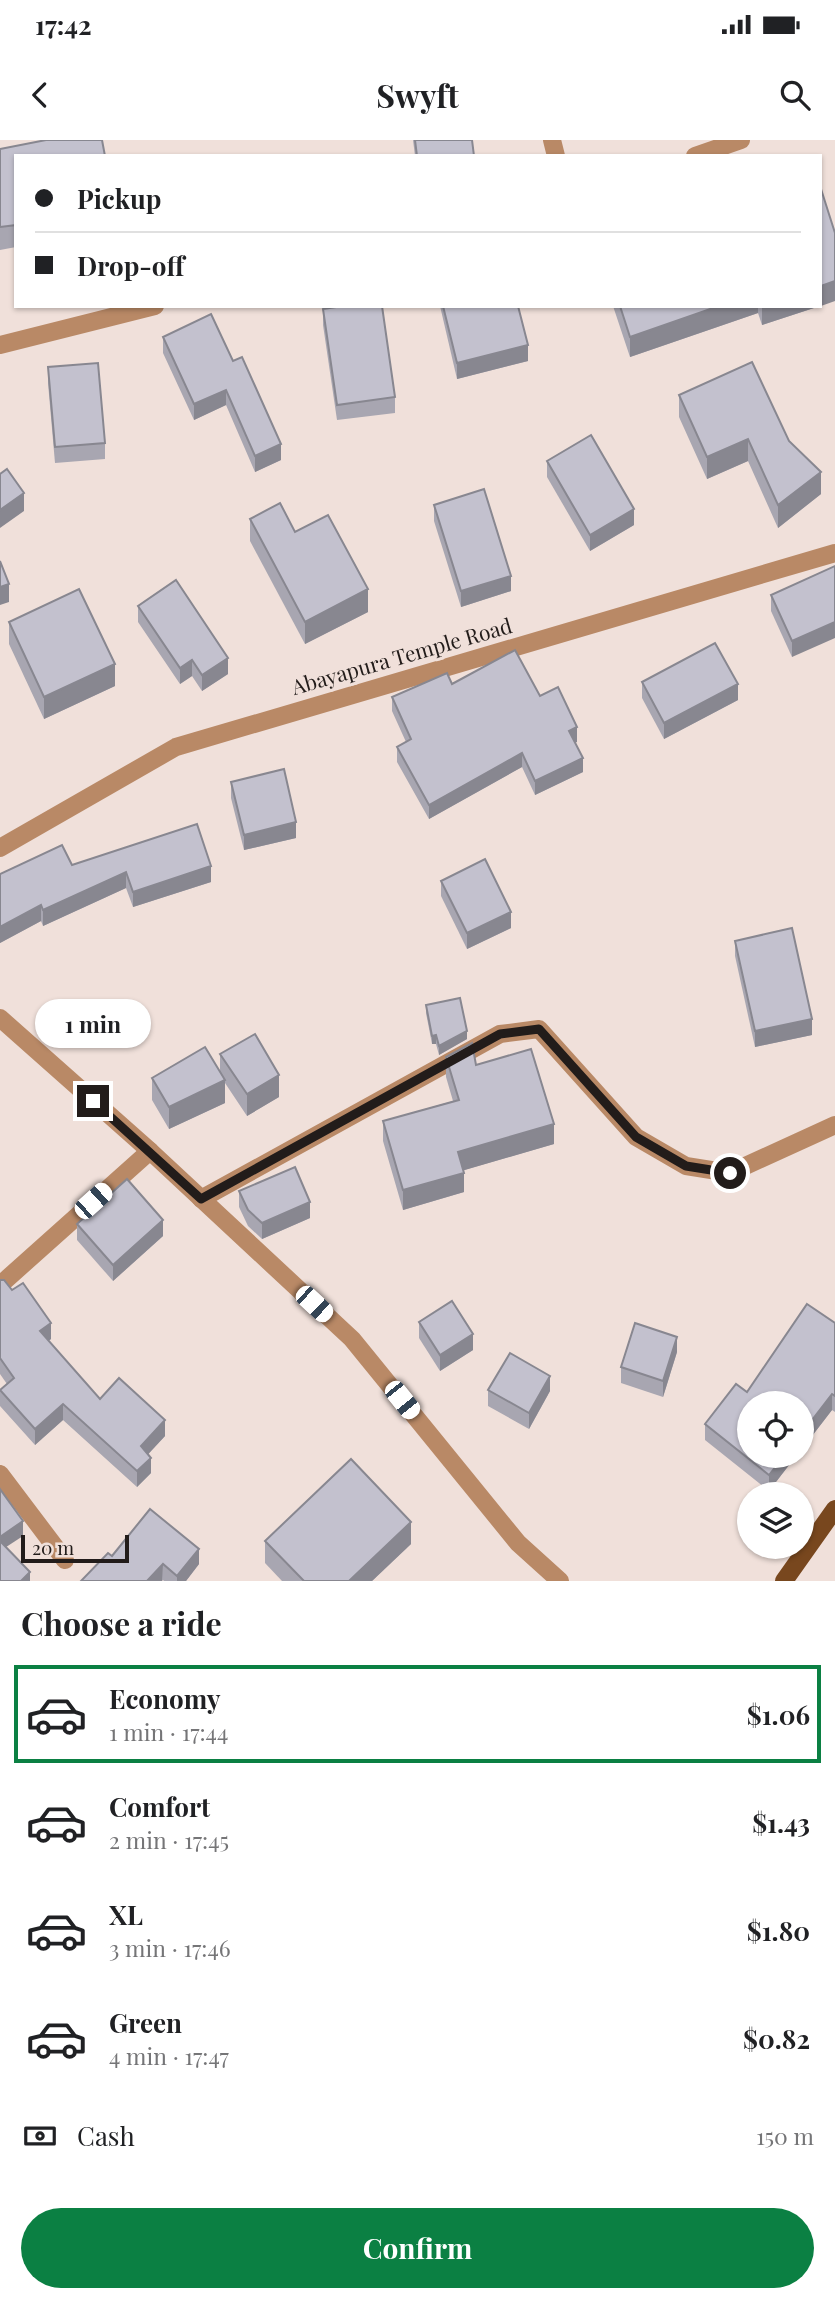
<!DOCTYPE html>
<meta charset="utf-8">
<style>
body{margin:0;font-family:"Playfair Display",serif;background:#f6f6f6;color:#202124;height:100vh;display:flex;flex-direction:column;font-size:26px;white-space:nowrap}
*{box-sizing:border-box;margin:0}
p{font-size:23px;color:#757577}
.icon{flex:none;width:38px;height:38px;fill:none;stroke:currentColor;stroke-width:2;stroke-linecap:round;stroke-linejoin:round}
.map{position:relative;height:1441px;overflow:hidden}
.details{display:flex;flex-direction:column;background:#fff;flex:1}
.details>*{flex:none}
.hud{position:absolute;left:14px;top:14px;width:808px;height:154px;border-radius:0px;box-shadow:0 2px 5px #0004;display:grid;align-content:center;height:154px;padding:0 21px;background:#fff}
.buttons{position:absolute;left:737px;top:1251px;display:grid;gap:14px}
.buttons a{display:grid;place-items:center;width:77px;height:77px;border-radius:50%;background:#fff;box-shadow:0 2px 5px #0004;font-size:35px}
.scale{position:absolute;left:21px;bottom:18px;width:108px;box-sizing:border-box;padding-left:7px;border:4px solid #221c1a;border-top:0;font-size:19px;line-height:24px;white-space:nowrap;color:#221c1a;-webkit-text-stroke:5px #f0e0da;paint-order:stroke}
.end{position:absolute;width:32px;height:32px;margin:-16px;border:9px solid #221c1a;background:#fff;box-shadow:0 0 0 4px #fff}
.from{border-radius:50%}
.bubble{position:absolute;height:49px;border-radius:24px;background:#fff;box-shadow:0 2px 5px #0004;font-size:23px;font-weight:700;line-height:49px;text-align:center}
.car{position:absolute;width:21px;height:42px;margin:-21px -10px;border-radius:9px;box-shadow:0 0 5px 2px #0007;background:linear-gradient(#fff 24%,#345 0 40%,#fff 0 76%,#345 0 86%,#fff 0)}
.hud b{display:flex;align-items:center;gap:24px;height:66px;font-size:26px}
.hud b+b{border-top:2px solid #e0e0e0}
.hud i{width:18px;height:18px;background:#202124}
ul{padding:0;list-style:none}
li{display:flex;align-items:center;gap:21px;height:98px;margin:0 14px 10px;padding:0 7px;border:4px solid transparent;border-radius:0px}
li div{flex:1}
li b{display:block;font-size:26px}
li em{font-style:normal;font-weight:700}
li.active{border-color:#0b8043}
li>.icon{width:63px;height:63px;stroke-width:1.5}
h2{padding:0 21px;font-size:32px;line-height:84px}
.pay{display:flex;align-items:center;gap:18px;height:77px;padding:0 21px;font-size:26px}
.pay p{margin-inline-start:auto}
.cta{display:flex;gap:14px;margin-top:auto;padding:14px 21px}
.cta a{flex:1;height:80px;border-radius:42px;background:#0b8043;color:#fff;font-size:28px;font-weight:700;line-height:80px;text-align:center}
.status{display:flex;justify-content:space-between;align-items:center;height:49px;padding:0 35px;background:#fff;direction:ltr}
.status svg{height:19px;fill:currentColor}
header{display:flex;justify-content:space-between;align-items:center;height:91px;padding:0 21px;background:#fff;font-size:32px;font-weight:700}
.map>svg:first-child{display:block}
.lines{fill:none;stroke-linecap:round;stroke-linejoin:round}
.minor{stroke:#b98966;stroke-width:18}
.primary{stroke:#78471e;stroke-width:18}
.wall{fill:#a8a6b1}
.shaded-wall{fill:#888790}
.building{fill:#c3c1ce;stroke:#888790;stroke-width:2}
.route{stroke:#221c1a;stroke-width:9}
.labels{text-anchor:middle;stroke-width:6;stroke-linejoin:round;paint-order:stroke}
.street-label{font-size:21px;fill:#221c1a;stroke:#f0e0da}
</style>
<div class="status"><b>17:42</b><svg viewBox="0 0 49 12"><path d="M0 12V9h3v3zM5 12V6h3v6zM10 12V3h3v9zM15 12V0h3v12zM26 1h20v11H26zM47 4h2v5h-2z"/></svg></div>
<header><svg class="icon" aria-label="back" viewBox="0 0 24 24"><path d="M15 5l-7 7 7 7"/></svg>Swyft<svg class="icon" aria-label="search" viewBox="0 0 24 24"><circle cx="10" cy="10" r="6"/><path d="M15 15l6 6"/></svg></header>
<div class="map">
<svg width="835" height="1441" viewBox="0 0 835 1441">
<rect width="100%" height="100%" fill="#f0e0da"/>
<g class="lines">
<g class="minor">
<polyline points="552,0 556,16"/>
<polyline points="695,16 741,0"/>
<polyline points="0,205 155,166"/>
<polyline points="0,708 176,607 835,413"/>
<polyline points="0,878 150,1011 352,1199 518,1403 560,1441"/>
<polyline points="201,1059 500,894 539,889 636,997 686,1026 730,1033 835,985"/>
<polyline points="0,1145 150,1011"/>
<polyline points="0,1334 65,1420"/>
</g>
<polyline class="primary" points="784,1441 835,1369"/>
</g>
<g class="wall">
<polygon points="413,0 472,0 474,16 415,16"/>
<polygon points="0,9 16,16 16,107 0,110"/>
<polygon points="440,166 518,166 528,221 457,239"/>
<polygon points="613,166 820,166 762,185 758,173 630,217"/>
<polygon points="323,169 395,257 395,273 337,280 323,185"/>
<polygon points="211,174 281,320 255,332 226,265 194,280 163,213 163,197"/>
<polygon points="48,227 105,303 105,319 55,323 48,243"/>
<polygon points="679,255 789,301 821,354 778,388 748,321 707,339 679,277"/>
<polygon points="547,321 634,385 590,411 547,337"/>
<polygon points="434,365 511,451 461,467 434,381"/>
<polygon points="250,379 295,392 368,472 305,504 250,401"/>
<polygon points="835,426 792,517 771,471 771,455"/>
<polygon points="138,466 228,534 202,551 192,536 180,544 138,482"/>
<polygon points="9,482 115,546 44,579 9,504"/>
<polygon points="642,542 738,560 664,599 642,558"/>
<polygon points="452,544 540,556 577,602 575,602 583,632 535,655 522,627 429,679 397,622 397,607 406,602 392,571 392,557"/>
<polygon points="231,642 296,698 244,710 231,658"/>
<polygon points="72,725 211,742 133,767 126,748 43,786 41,781 0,803 0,734"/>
<polygon points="441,741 511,788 467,809 441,756"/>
<polygon points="735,801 812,895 755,907 735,816"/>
<polygon points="426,865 467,899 439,915 436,904 432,904 426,873"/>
<polygon points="220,914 279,957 247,976 225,943 225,963 169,989 152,960 152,938 220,933"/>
<polygon points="446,917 476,925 554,1004 464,1030 464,1052 403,1070 383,1001 383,981 453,961 446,937"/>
<polygon points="239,1051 310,1078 262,1099 248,1086 239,1067"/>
<polygon points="77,1084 163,1096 113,1141 77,1100"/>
<polygon points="0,1140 12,1150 51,1199 48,1201 100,1259 165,1296 148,1314 151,1333 137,1347 63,1280 35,1305 0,1266 0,1250 7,1244 0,1234"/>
<polygon points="419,1182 473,1210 440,1231 419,1198"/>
<polygon points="835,1183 835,1272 832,1270 802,1309 802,1264 749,1316 796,1316 769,1351 705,1300 705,1284"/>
<polygon points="677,1212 663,1257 621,1243 621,1227"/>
<polygon points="488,1250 550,1251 529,1289 488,1266"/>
<polygon points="265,1401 411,1404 372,1441 282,1441 265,1423"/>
<polygon points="112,1416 199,1424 186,1441 164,1441 163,1440 162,1441 81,1441"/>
</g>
<g class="shaded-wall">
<polygon points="835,141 835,161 821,166 821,146"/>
<polygon points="719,166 758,166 758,173 630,217 630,197"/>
<polygon points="762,166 820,166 762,185"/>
<polygon points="528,205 528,221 457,239 457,223"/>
<polygon points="226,250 226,265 194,280 194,264"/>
<polygon points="748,299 748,321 707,339 707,317"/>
<polygon points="281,304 281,320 255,332 255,316"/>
<polygon points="821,332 821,354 778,388 778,365"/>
<polygon points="24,353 24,371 0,388 0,370"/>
<polygon points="634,369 634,385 590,411 590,395"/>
<polygon points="511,436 511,451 461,467 461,451"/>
<polygon points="9,444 9,462 0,465 0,447"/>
<polygon points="368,449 368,472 305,504 305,482"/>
<polygon points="835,482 835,498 792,517 792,501"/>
<polygon points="228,518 228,534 202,551 202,535"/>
<polygon points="192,520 192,536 180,544 180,528"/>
<polygon points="115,524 115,546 44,579 44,557"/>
<polygon points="738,544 738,560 664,599 664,583"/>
<polygon points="577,587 577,602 569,605 569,591"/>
<polygon points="522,613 522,627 429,679 429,665"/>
<polygon points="583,618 583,632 535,655 535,641"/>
<polygon points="296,682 296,698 244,710 244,695"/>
<polygon points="211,726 211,742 133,767 133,752"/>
<polygon points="126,732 126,748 43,786 43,770"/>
<polygon points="41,765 41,781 0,803 0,787"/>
<polygon points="511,772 511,788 467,809 467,793"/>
<polygon points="812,879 812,895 755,907 755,891"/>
<polygon points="467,891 467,899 439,915 439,906"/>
<polygon points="436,895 436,904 432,904 432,896"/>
<polygon points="279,935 279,957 247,976 247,954"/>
<polygon points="225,940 225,963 169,989 169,967"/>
<polygon points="554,984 554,1004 458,1032 458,1012"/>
<polygon points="464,1033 464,1052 403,1070 403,1050"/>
<polygon points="310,1062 310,1078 262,1099 262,1083"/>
<polygon points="163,1080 163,1096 113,1141 113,1125"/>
<polygon points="51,1183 51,1199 40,1207 40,1191"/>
<polygon points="473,1194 473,1210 440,1231 440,1215"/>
<polygon points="677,1197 677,1212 663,1257 663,1241"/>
<polygon points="550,1236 550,1251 529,1289 529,1273"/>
<polygon points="832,1254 832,1270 802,1309 802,1293"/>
<polygon points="63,1264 63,1280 35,1305 35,1289"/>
<polygon points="165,1280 165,1296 141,1322 141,1306"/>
<polygon points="784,1316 796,1316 769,1351 769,1335"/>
<polygon points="151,1318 151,1333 137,1347 137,1331"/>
<polygon points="23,1381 23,1396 0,1411 0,1397"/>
<polygon points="411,1382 411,1404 372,1441 349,1441"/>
<polygon points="199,1409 199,1424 186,1441 177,1441 177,1436"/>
<polygon points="163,1424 162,1441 147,1441"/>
<polygon points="30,1432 30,1441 21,1441"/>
</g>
<g class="building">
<polygon points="46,0 102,0 105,16 16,16 16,85 0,87 0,9"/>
<polygon points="415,0 472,0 474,16 417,16"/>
<polygon points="821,49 835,93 835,141 821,146"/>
<polygon points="343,166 382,166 395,257 337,265 323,169"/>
<polygon points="443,166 518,166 528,205 457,223"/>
<polygon points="620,166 719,166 630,197"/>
<polygon points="211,174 233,221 242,217 281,304 255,316 226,250 194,264 163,197"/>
<polygon points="752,222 789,301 821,332 778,365 748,299 707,317 679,255"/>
<polygon points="98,223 105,303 55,307 48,227"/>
<polygon points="591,295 634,369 590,395 547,321"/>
<polygon points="7,329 24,353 0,370 0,334"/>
<polygon points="484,349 511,436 461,451 434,365"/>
<polygon points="280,363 295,392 328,375 368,449 305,482 250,379"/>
<polygon points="0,421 9,444 0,447"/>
<polygon points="835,426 835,482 792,501 771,455"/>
<polygon points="176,440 228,518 202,535 192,520 180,528 138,466"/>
<polygon points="79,449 115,524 44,557 9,482"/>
<polygon points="715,503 738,544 664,583 642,542"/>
<polygon points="515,510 540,556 558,547 577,587 569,591 583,618 535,641 522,613 429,665 397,607 411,599 392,557 447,533 452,544"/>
<polygon points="284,629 296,682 244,695 231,642"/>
<polygon points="197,684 211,726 133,752 126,732 43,770 41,765 0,787 0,734 62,705 72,725"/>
<polygon points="485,719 511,772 467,793 441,741"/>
<polygon points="792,788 812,879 755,891 735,801"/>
<polygon points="460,858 467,891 439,906 436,895 432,896 426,865"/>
<polygon points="255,894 279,935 247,954 220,914"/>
<polygon points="472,903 476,925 531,909 554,984 458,1012 464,1033 403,1050 383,981 459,960 446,917"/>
<polygon points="205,907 225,940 169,967 152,938"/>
<polygon points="295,1027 310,1062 262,1083 248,1070 239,1051"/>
<polygon points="127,1039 163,1080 113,1125 77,1084"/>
<polygon points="0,1140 4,1140 12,1150 23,1143 51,1183 40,1191 100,1259 119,1238 165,1280 141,1306 151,1318 137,1331 63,1264 35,1289 0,1250 14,1238 0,1218"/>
<polygon points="452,1161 473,1194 440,1215 419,1182"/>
<polygon points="807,1164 835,1183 835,1256 832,1254 802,1293 802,1264 749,1264 749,1316 784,1316 769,1335 705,1284 736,1244 747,1252"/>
<polygon points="635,1183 677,1197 663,1241 621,1227"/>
<polygon points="510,1213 550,1236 529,1273 488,1250"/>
<polygon points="351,1319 411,1382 349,1441 304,1441 265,1401"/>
<polygon points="0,1349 23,1381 0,1397"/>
<polygon points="150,1369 199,1409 177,1436 163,1424 147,1441 81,1441 108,1413 112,1416"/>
<polygon points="0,1401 30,1432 21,1441 0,1441"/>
</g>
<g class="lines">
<polyline class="route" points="93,961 201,1059 500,894 539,889 636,997 686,1026 730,1033"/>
</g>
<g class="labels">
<g class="street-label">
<text transform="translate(402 517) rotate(-16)" y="7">Abayapura Temple Road</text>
</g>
</g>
</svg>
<div class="buttons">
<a><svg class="icon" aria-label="locate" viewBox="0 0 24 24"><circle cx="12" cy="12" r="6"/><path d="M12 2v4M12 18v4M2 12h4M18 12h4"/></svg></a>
<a><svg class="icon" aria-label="layers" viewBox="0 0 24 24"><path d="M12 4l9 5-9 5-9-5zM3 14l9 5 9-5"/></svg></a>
</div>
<div class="scale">20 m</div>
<i class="end from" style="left:730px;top:1033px"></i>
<i class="end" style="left:93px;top:961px"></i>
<div class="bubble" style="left:35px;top:859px;width:116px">1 min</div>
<i class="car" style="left:93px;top:1061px;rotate:48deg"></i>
<i class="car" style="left:314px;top:1164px;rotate:133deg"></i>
<i class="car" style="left:402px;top:1260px;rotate:141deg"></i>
<div class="hud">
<b><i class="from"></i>Pickup</b>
<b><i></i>Drop-off</b>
</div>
</div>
<section class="details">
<h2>Choose a ride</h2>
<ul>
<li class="active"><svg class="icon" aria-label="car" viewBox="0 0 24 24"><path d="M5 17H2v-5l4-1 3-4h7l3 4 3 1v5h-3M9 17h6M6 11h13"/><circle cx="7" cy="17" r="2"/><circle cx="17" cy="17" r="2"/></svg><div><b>Economy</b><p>1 min · 17:44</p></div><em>$1.06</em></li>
<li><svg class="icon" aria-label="car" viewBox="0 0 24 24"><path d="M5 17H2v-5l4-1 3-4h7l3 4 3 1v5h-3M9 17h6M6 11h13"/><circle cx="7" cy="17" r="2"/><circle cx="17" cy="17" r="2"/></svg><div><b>Comfort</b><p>2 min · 17:45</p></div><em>$1.43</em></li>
<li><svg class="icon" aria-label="car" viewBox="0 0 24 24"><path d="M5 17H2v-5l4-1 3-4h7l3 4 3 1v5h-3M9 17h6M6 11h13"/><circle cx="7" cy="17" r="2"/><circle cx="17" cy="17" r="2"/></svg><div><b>XL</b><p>3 min · 17:46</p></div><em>$1.80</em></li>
<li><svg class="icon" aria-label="car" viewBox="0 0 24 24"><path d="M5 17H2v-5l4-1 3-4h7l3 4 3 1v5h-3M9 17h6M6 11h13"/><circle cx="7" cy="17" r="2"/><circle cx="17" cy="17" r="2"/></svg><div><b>Green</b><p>4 min · 17:47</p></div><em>$0.82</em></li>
</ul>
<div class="pay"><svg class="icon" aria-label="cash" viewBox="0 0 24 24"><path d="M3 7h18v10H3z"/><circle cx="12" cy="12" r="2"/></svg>Cash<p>150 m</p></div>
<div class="cta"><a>Confirm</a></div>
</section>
